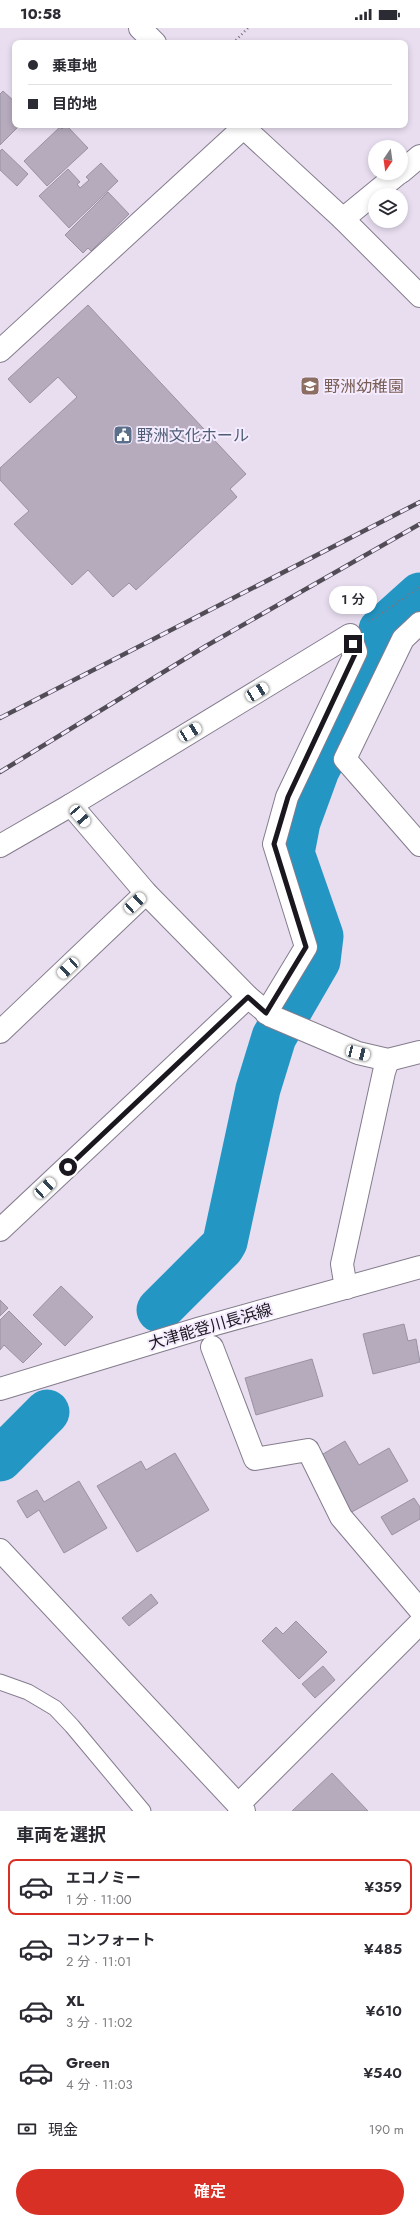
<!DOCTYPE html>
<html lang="ja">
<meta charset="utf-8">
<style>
body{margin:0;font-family:Jost,"Noto Sans JP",sans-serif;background:#f7f7f7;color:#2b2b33;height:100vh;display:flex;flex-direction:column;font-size:15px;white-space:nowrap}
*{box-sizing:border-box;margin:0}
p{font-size:13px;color:#7c7c81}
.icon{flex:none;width:22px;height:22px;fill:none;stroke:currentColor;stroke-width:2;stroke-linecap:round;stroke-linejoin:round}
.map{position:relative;height:1783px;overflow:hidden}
.sheet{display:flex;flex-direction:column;background:#fff;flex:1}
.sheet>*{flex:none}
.guide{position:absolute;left:12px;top:12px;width:396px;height:88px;border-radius:8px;box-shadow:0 2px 6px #0003;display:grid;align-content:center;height:88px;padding:0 16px;background:#fff}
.needle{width:26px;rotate:193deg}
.buttons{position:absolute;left:368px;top:112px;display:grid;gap:8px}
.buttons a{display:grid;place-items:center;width:40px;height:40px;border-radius:50%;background:#fff;box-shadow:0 2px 6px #0003;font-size:20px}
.end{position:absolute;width:18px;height:18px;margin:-9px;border:5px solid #1b171e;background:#fff;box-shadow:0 0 0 2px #fff}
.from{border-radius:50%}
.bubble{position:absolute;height:28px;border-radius:14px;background:#fff;box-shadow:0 2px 6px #0003;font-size:13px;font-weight:600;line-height:28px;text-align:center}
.car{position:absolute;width:12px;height:24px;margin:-12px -6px;border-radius:5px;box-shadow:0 0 3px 1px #0007;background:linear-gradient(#fff 24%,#345 0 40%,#fff 0 76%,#345 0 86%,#fff 0)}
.guide b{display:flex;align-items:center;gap:14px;height:38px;font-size:15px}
.guide b+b{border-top:1px solid #e1e1e2}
.guide i{width:10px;height:10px;background:#2b2b33}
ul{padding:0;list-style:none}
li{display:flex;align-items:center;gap:12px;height:56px;margin:0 8px 6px;padding:0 8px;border:2px solid transparent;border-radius:8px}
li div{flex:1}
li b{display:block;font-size:15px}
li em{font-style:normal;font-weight:600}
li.on{border-color:#d93025}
li>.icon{width:36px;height:36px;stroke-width:1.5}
h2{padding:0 16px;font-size:18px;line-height:48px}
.pay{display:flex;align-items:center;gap:10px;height:44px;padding:0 16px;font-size:15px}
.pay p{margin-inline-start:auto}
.primary-button{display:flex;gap:8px;margin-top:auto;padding:8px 16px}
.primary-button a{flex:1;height:46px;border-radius:24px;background:#d93025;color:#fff;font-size:16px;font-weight:600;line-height:46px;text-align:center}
.status{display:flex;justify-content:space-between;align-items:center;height:28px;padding:0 20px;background:#fff;direction:ltr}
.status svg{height:11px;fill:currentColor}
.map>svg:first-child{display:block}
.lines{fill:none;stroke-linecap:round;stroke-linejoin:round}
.river{stroke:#2496c4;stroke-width:45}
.building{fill:#b5abbd;stroke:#9a91a2}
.service-casing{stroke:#847c8c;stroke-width:17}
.minor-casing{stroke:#847c8c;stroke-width:24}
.tertiary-casing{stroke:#847c8c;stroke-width:24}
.primary-casing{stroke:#847c8c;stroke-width:24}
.path{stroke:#7a737f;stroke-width:2.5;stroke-dasharray:1 3;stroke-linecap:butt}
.service{stroke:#fff;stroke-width:15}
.minor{stroke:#fff;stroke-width:22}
.tertiary{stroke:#fff;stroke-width:22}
.primary{stroke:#fff;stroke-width:22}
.rail-casing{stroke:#524c56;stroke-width:4.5}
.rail{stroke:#f5ebfe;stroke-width:3;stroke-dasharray:9;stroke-linecap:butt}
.route{stroke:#1b171e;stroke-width:5}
.labels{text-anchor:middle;stroke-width:4;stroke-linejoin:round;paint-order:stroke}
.education-label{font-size:16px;fill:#785e54;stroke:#f5ebfe;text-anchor:start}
.service-label{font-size:16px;fill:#4e5e75;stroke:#f5ebfe;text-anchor:start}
.street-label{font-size:16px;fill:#1b171e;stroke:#f5ebfe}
</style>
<div class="status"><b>10:58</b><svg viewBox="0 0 49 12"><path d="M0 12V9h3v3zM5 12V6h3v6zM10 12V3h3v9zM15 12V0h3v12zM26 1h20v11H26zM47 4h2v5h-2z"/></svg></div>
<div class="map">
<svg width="420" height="1783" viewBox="0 0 420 1783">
<rect width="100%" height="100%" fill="#e8def0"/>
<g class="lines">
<g class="river">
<polyline points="159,1282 222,1219 225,1214 258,1061 274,1009 318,933 321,908 292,825 298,794 317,742 356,668 381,613 381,602 420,567"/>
<polyline points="0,1431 47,1384"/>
</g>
</g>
<g class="building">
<polygon points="3,63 15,74 15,97 20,97 0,117 0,66"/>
<polygon points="66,97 88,120 47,158 24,133 60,99 62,101"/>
<polygon points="2,121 28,146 17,158 0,142 0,123"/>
<polygon points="101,135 118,153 69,200 39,168 68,141 80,154 77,156 80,160 89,152 86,149"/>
<polygon points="108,164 129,186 91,223 88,220 83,225 65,207"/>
<polygon points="88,277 246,446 230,461 237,469 136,562 129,555 113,569 88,542 72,557 14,496 29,483 0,452 0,440 77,369 58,349 30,375 8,351"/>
<polygon points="61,1258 93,1289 65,1318 33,1287"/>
<polygon points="0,1272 8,1280 0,1288"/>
<polygon points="9,1283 42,1316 23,1335 4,1317 0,1322 0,1292"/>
<polygon points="404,1296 408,1313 416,1311 420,1334 373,1346 363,1306"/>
<polygon points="312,1331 323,1368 256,1387 245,1350"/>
<polygon points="345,1413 359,1437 389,1420 408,1453 350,1485 318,1429"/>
<polygon points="175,1425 209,1482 137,1524 97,1458 141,1433 146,1442"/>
<polygon points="79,1453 107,1500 64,1525 39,1482 27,1490 17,1473 37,1462 44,1474"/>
<polygon points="414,1470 420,1479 420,1491 392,1507 381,1489"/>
<polygon points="151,1566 158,1575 129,1598 122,1590"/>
<polygon points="296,1593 327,1624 299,1651 262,1613 276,1599 283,1606"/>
<polygon points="323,1638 335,1652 315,1670 302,1656"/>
<polygon points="332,1745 368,1783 292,1783"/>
</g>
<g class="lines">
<g class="service-casing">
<polyline id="service" points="0,1654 28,1664 55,1680 72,1698 143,1783"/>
</g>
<g class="minor-casing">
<g id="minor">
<polyline points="140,0 155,15"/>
<polyline points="241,97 343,191 420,268"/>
<polyline points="401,144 420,128"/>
<polyline points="343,191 399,145"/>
<polyline points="420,595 403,611 345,731 420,817"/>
<polyline points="71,777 350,607 356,624 287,769 274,816 306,919 266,985"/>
<polyline points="0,818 71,777 146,865 248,969 271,988 358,1025 388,1032 420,1024"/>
<polyline points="346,1260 342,1236 384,1044 388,1032"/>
<polyline points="212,1319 255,1431 308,1422 341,1489 420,1582"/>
</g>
</g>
<g class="tertiary-casing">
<g id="tertiary">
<polyline points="0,323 243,100"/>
<polyline points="0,1004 146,865"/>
<polyline points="0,1202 248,969"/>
<polyline points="0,1522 244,1783"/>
<polyline points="238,1777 420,1595"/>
</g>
</g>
<g class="primary-casing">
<polyline id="primary" points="0,1361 201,1300 420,1239"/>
</g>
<g class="path">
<polyline points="233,15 248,0"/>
<polyline points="369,594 420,559"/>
</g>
<use href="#service" class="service"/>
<use href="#minor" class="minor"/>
<use href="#tertiary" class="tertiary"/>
<use href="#primary" class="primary"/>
<g class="rail-casing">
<g id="rail">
<polyline points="0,690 420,474"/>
<polyline points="0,744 206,618 420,496"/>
</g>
</g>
<use href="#rail" class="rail"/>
</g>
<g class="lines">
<polyline class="route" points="68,1139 248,969 266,985 306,919 274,816 288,769 356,624 353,616"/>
</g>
<defs>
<g id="school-square" transform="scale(1)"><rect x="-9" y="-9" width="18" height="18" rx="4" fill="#8d6e63" stroke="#f5ebfe"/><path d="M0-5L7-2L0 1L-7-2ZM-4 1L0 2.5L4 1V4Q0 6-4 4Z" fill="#fff"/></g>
<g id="civic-square" transform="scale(1)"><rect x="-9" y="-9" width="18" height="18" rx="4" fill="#5c6f8a" stroke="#f5ebfe"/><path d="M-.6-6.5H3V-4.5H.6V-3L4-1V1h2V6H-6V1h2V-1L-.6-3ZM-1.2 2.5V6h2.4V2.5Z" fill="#fff"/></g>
</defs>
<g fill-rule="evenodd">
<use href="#school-square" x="310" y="358"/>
<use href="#civic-square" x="123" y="407"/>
</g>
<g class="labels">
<g class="education-label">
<text x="324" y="364">野洲幼稚園</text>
</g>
<g class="service-label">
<text x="137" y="413">野洲文化ホール</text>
</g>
<g class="street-label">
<text transform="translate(210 1298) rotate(-16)" y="6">大津能登川長浜線</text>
</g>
</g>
</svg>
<div class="buttons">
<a><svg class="needle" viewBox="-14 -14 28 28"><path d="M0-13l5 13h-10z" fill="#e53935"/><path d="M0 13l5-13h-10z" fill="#7c7c81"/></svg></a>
<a><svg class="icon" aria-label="layers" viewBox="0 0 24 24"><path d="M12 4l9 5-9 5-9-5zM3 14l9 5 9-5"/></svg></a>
</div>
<i class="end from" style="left:68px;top:1139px"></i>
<i class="end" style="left:353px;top:616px"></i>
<div class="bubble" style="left:329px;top:558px;width:48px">1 分</div>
<i class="car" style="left:257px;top:664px;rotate:59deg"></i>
<i class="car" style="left:190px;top:704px;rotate:59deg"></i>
<i class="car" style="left:80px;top:788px;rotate:139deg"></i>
<i class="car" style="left:135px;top:875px;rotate:47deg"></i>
<i class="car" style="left:68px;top:940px;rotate:227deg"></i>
<i class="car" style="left:358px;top:1025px;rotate:104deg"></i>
<i class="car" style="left:45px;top:1160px;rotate:47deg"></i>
<div class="guide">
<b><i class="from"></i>乗車地</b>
<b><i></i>目的地</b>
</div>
</div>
<section class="sheet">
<h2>車両を選択</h2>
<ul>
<li class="on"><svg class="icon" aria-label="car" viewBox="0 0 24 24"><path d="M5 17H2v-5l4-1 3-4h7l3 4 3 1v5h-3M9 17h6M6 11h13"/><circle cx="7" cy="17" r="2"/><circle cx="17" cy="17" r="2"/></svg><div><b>エコノミー</b><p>1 分 · 11:00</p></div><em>¥359</em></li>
<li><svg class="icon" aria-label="car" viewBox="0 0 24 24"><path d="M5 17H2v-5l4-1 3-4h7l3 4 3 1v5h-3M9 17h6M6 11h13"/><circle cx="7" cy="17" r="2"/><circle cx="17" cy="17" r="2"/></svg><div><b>コンフォート</b><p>2 分 · 11:01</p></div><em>¥485</em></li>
<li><svg class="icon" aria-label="car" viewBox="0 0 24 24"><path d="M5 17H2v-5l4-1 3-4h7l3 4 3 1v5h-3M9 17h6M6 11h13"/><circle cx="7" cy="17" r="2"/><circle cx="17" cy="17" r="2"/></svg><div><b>XL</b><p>3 分 · 11:02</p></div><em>¥610</em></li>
<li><svg class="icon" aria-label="car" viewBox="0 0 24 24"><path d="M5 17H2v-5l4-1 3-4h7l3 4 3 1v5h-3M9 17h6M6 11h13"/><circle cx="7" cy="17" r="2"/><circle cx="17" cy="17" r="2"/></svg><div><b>Green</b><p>4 分 · 11:03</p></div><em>¥540</em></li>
</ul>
<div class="pay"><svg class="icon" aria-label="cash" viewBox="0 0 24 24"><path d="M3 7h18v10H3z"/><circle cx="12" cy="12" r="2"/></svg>現金<p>190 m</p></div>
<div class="primary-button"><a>確定</a></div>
</section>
